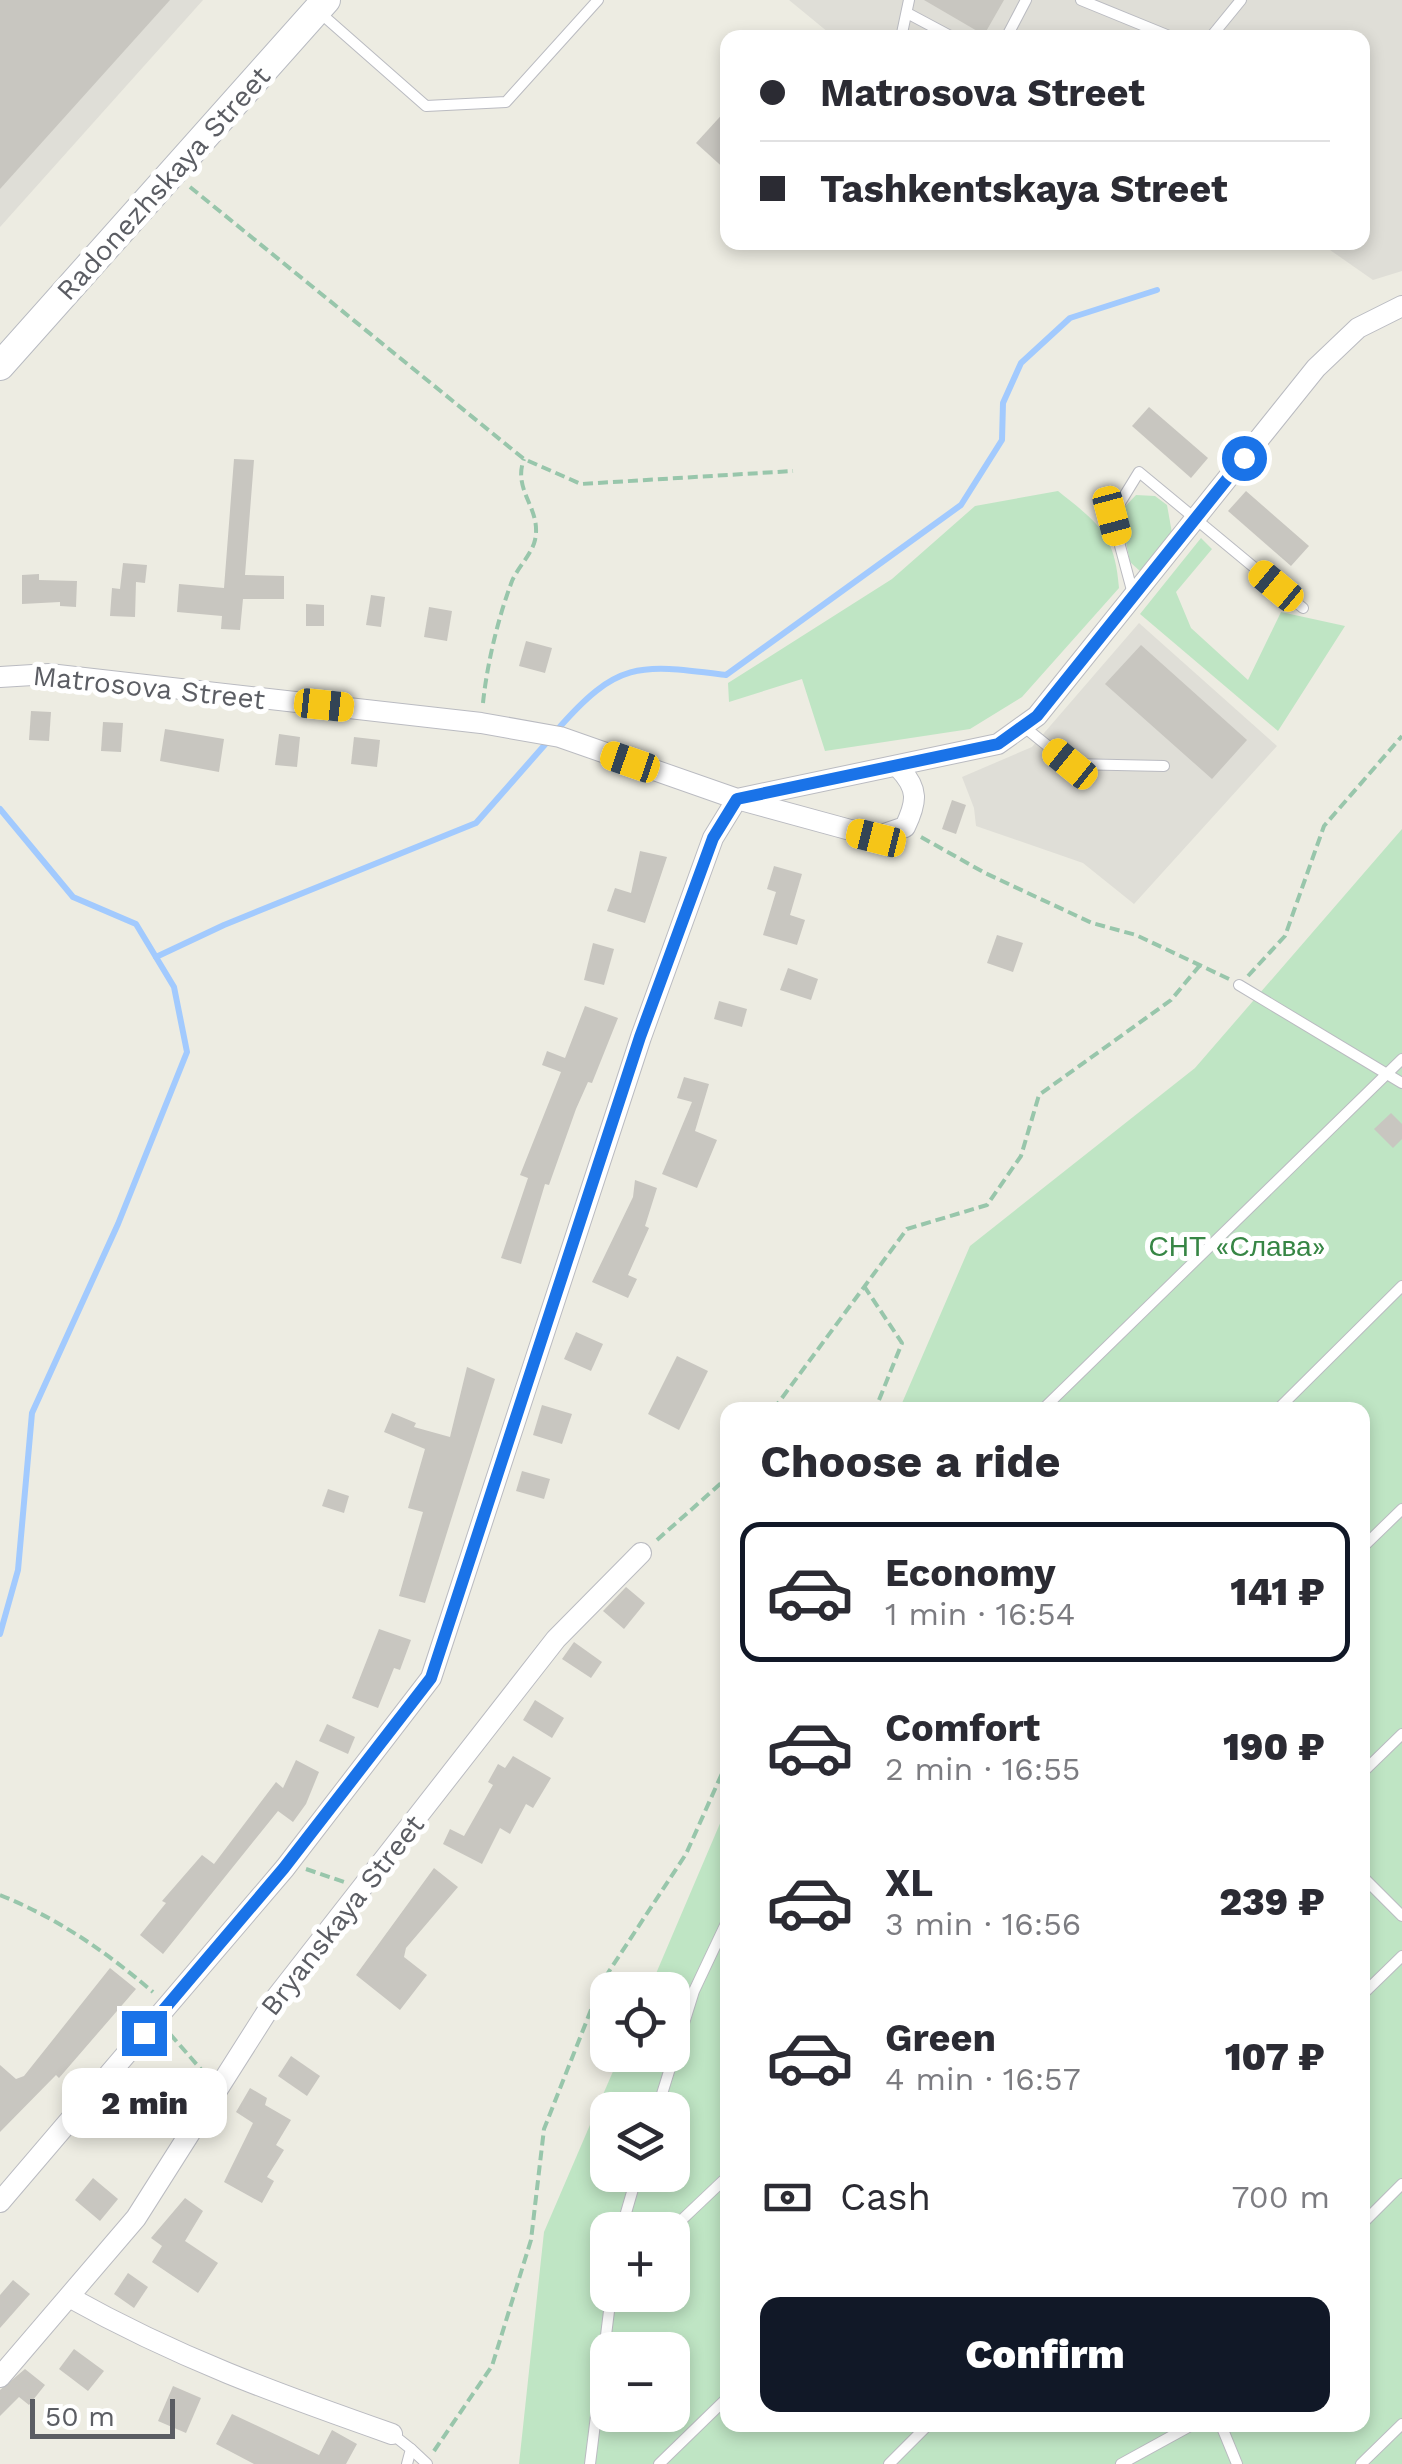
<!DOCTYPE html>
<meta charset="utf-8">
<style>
body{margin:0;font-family:"Work Sans",sans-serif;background:#f7f7f7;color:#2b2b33;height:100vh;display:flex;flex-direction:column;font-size:38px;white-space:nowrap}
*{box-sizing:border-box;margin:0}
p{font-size:32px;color:#7c7c81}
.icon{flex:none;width:55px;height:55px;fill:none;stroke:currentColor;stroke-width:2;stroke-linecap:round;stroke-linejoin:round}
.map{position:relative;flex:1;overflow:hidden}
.side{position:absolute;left:720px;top:1402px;width:650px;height:1030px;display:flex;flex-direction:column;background:#fff;border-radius:20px;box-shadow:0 5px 15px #0003}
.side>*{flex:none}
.guide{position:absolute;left:720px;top:30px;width:650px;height:220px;border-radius:20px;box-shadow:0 5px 15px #0003;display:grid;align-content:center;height:220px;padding:0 40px;background:#fff}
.controls{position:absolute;left:590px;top:1972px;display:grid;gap:20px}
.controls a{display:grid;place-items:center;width:100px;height:100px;border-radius:20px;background:#fff;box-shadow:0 5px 15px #0003;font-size:50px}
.scale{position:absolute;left:30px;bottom:25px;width:145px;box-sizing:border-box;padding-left:10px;border:5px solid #5b5d63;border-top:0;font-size:28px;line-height:35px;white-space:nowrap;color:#5b5d63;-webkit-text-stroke:8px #fff;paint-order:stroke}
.end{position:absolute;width:45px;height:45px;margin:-22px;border:12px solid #1a73e8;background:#fff;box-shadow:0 0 0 5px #fff}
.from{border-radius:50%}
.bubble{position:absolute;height:70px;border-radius:20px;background:#fff;box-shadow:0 5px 15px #0003;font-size:32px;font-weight:800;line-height:70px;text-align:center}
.car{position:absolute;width:30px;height:60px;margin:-30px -15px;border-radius:12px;box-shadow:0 0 8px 2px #0007;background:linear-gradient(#f5c518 24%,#345 0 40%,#f5c518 0 76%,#345 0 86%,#f5c518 0)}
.guide b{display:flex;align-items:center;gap:35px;height:95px;font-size:38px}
.guide b+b{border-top:2px solid #e1e1e2}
.guide i{width:25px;height:25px;background:#2b2b33}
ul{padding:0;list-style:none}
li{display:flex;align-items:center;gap:30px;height:140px;margin:0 20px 15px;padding:0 20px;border:5px solid transparent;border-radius:20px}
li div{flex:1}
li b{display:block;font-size:38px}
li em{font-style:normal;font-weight:800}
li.selected{border-color:#111827}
li>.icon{width:90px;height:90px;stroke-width:1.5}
h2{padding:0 40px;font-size:45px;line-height:120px}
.pay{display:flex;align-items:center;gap:25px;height:110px;padding:0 40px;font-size:38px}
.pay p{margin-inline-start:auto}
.action{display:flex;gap:20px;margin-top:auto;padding:20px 40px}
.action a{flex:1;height:115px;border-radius:20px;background:#111827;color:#fff;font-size:40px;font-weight:800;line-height:115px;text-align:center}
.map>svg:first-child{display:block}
.industrial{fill:#dfded7}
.green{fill:#bfe5c4;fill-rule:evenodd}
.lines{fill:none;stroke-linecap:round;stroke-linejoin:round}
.stream{stroke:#a2cafe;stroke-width:6}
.building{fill:#c8c6c0}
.lane-casing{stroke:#babbc1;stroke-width:12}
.street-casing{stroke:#babbc1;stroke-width:22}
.secondary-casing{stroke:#b8bac1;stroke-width:30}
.path{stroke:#98c6ab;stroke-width:4;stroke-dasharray:10 5;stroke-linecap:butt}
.lane{stroke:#fff;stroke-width:10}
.street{stroke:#fff;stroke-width:20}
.secondary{stroke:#fff;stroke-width:28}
.route{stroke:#1a73e8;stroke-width:12}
.labels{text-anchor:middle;stroke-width:10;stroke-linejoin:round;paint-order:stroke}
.street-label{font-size:28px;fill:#5b5d63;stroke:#fff}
.park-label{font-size:28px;fill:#378645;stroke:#fff}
</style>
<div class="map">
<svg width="1402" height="2464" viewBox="0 0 1402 2464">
<rect width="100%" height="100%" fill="#edece2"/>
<g class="industrial">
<polygon points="0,0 203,0 0,227"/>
<polygon points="789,0 1402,0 1402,271 1373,280 1320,243 1362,242 1362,38 834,37"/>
<polygon points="1139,623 1277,746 1134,904 1083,863 976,826 974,808 962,777 1032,747"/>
</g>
<g class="green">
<path d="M1058,491C1098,523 1115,534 1119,588L1022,697L970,729L825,751L802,679L729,702L728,683L892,579L975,506Z"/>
<polygon points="1136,495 1155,496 1167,505 1172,533 1141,572 1130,562 1120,512"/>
<polygon points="1201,538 1212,549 1176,592 1191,628 1248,680 1281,612 1345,626 1278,731 1140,614"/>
<path d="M1402,829V2464H519L544,2232L620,2055H672V1990H649L727,1807L728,2425H1362V1410H899L970,1246L1195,1068ZM608,2110H672V2175H608ZM608,2230H672V2295H608ZM608,2350H672V2415H608Z"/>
</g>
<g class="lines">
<g class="stream">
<path d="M557,730C618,660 639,664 726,675L961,505L1002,440L1003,403L1021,363L1070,318L1157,290"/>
<polyline points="0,809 73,897 136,924 174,987 187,1052 118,1224 32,1413 18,1570 0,1634"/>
<polyline points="156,957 224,925 476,823 549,740"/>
</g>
</g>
<g class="building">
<polygon points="0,0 170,0 0,189"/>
<polygon points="924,0 1004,0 984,35"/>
<polygon points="728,108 728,172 696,143"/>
<polygon points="1149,407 1208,458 1191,478 1132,426"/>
<polygon points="234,459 254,460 245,575 284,576 284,599 243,599 240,630 221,629 222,616 177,612 179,584 224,588"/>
<polygon points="1246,491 1309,546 1291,566 1228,511"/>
<polygon points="123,563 147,565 145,583 136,582 135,617 110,616 112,588 120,589"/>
<polygon points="39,574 39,580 77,581 76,607 60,606 60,602 22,604 22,575"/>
<polygon points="371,595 385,597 381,627 366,625"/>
<polygon points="306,604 324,605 324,626 306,626"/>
<polygon points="429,607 452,611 447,641 424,637"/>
<polygon points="526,641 552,648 545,673 519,666"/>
<polygon points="1141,645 1247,740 1212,779 1105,684"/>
<polygon points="31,711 51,712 49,741 29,740"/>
<polygon points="103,722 123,723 121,752 101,751"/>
<polygon points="165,729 224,739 219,772 160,761"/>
<polygon points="279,734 300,737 297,767 275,765"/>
<polygon points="354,737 380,740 377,767 351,764"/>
<polygon points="952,800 966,805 956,834 942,829"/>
<polygon points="640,851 667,857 645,923 607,911 615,888 631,893"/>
<polygon points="774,866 802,874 790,915 805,920 797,945 763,935 776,892 767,889"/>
<polygon points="997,935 1023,943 1013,972 987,963"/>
<polygon points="593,943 614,949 604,985 584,980"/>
<polygon points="788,968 818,979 811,1000 780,990"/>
<polygon points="719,1001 747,1009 742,1027 714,1019"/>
<polygon points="585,1006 618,1018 592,1083 588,1082 576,1109 549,1185 545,1184 521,1264 501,1258 528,1178 520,1175 561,1072 542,1065 547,1051 565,1058"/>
<polygon points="684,1077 709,1084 695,1131 717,1140 697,1188 662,1174 692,1102 677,1098"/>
<polygon points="1391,1113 1402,1124 1402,1139 1393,1148 1374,1129"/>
<polygon points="635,1180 657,1188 645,1226 649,1228 628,1275 637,1279 628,1298 592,1282 633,1197"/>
<polygon points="576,1332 603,1344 591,1371 564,1359"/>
<polygon points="677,1356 708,1371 679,1430 648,1414"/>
<polygon points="467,1367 495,1379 425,1603 399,1596 423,1512 408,1508 425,1449 384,1432 392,1413 416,1423 414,1427 450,1437"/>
<polygon points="542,1405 572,1414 562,1444 533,1435"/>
<polygon points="522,1471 550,1479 544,1499 516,1491"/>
<polygon points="328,1489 349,1496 344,1513 322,1506"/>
<polygon points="626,1587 645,1603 624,1629 603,1611"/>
<polygon points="379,1629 411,1640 400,1670 394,1668 378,1708 352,1698"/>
<polygon points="574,1642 602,1662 591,1678 562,1659"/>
<polygon points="535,1700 564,1718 552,1738 523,1720"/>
<polygon points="327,1724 355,1737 348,1754 319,1741"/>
<polygon points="513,1756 551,1778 533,1808 526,1804 510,1834 500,1828 482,1864 443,1844 450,1829 464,1836 493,1785 488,1782 498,1764 505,1768"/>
<polygon points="296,1760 319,1772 306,1804 293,1822 278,1811 163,1954 140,1935 166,1903 162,1901 202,1855 214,1864 276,1782 283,1788"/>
<polygon points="434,1868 458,1887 406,1948 404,1957 427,1975 400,2010 356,1975"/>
<polygon points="110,1968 136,1989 59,2078 56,2075 0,2132 0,2065 16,2079 24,2076"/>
<polygon points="291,2056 320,2076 307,2096 278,2076"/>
<polygon points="176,2077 198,2094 190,2108 166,2090"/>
<polygon points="250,2088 267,2098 265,2105 291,2120 276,2145 284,2150 267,2177 274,2181 262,2203 224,2182 253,2123 236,2112"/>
<polygon points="93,2178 118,2199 100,2221 75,2200"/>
<polygon points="185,2198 203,2211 185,2241 218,2263 198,2293 152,2262 162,2246 151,2238"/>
<polygon points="128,2273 148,2287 134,2308 114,2294"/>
<polygon points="13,2280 30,2294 0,2328 0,2295"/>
<polygon points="74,2349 104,2371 88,2391 59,2369"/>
<polygon points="25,2369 45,2385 29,2405 19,2397 0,2416 0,2390"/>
<polygon points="173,2386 201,2398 186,2433 158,2421"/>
<polygon points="232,2414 319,2455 332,2430 357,2444 346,2464 254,2464 216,2444"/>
</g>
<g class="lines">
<g class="lane-casing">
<g id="lane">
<polyline points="1081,0 1174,38"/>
<polyline points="318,11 426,106 506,102 598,0"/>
<polyline points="909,14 954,38"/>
<polyline points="901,38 909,0"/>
<polyline points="1006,38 1026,0"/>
<polyline points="1210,38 1241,0"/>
<polyline points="1133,594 1112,516 1139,472 1303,608"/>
<polyline points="1023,726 1070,764 1164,766"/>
<polyline points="1239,985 1402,1083"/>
<polyline points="1042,1410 1402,1059"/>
<polyline points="1277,1410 1402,1286"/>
<polyline points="1362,1548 1402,1509"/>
<polyline points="1362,1773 1402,1734"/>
<polyline points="1362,1876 1402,1916"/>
<polyline points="1362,1995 1402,1956"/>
<polyline points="657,2110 694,1991 728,1919"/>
<polyline points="1362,2224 1402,2184"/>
<polyline points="621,2230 637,2175"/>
<polyline points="671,2230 728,2176"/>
<polyline points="1221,2425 1237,2464"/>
<polyline points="392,2434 411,2449 407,2464"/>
<polyline points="411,2449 427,2464"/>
<polyline points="590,2464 611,2295"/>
<polyline points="659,2464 728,2397"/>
<polyline points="889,2464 928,2425"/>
<polyline points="1121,2464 1192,2425"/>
<polyline points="1361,2464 1402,2424"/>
</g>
</g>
<g class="street-casing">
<g id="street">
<polyline points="0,677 49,674 481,723 560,737 737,799 998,744 1037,716 1316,368 1358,328 1402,306"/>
<path d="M0,2202L285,1868L431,1678L641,1037L713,838L737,799L876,837L905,827C917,802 919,789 899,768"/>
<path d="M69,2297C178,2358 275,2393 392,2434"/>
<polyline points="0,2377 136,2218 275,1999 556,1639 641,1553"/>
</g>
</g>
<g class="secondary-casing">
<polyline id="secondary" points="0,366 326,0"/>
</g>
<g class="path">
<polyline points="190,187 524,459 581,484 793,471"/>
<path d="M483,703C487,664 498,618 512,581C518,567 532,554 535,540C542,508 512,491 524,459"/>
<polyline points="921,837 985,873 1092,923 1136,935 1229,979"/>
<polyline points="1248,976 1285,936 1324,826 1402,736"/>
<polyline points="864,1286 902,1343 875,1410"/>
<polyline points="773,1410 907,1229 987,1205 1021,1156 1039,1095 1171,1000 1201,964"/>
<polyline points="657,1540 728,1477"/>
<polyline points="306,1869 344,1882"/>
<path d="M0,1895C59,1919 105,1951 153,1992"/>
<polyline points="170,2034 206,2075"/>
<polyline points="434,2451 492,2366 531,2240 544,2129 602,1982 686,1854 728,1760"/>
</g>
<use href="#lane" class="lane"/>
<use href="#street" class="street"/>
<use href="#secondary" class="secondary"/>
</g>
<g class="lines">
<polyline class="route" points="144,2033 284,1868 431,1678 640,1037 713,838 737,799 998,744 1037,716 1244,458"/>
</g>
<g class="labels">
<g class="street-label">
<text transform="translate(163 183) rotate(-48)" y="10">Radonezhskaya Street</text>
<text transform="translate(149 687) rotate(6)" y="10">Matrosova Street</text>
<text transform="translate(342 1915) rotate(-52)" y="10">Bryanskaya Street</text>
</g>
<g class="park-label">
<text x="1237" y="1256">СНТ «Слава»</text>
</g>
</g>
</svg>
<div class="controls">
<a><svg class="icon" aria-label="locate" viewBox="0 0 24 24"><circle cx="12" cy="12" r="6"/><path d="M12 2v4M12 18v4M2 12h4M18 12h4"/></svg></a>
<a><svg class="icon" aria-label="layers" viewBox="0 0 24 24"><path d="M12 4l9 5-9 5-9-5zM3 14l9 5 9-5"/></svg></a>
<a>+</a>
<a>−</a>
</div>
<div class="scale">50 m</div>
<i class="end from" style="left:1244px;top:458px"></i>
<i class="end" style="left:144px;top:2033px"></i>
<div class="bubble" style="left:62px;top:2068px;width:165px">2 min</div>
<i class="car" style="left:1112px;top:516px;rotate:165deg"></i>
<i class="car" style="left:1276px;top:586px;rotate:310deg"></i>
<i class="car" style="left:324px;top:705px;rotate:96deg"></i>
<i class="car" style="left:630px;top:762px;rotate:289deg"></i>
<i class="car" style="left:1070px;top:764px;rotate:309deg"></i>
<i class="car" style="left:876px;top:838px;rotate:284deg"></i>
<div class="guide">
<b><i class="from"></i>Matrosova Street</b>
<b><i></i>Tashkentskaya Street</b>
</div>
<section class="side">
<h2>Choose a ride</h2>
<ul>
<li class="selected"><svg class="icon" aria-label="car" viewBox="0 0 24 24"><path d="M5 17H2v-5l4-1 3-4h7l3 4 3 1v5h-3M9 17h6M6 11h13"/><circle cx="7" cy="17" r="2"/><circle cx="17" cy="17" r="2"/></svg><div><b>Economy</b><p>1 min · 16:54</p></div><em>141 ₽</em></li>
<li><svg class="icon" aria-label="car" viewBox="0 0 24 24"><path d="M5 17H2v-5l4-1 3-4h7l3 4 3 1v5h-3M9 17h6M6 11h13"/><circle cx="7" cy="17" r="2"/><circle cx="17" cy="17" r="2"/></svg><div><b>Comfort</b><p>2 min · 16:55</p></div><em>190 ₽</em></li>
<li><svg class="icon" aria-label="car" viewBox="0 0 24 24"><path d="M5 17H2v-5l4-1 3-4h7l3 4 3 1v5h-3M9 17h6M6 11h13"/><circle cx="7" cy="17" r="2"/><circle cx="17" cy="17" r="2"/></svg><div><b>XL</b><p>3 min · 16:56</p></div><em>239 ₽</em></li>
<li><svg class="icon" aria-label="car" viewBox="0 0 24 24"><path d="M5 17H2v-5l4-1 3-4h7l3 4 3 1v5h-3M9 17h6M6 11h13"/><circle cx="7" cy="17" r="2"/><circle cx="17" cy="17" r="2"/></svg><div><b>Green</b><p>4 min · 16:57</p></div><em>107 ₽</em></li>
</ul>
<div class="pay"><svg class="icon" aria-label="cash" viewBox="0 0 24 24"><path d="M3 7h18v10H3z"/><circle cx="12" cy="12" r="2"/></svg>Cash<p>700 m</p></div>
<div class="action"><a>Confirm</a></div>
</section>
</div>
